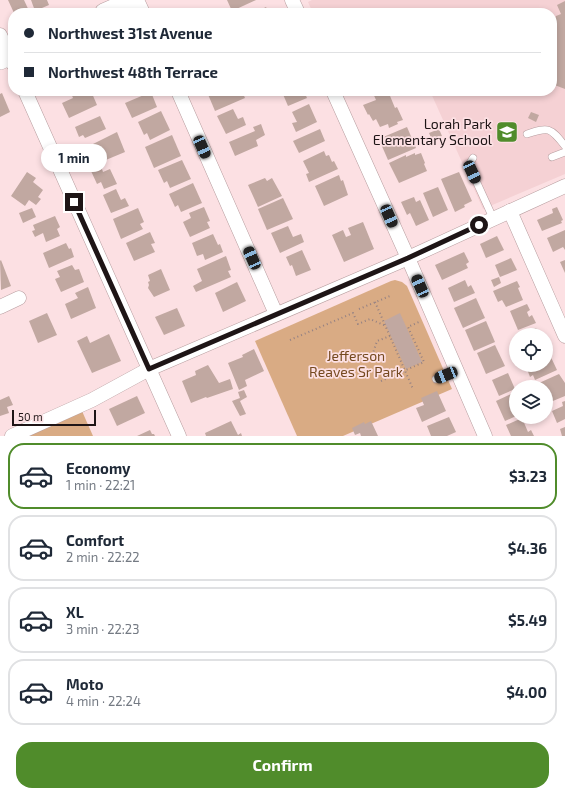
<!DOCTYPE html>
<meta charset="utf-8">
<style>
body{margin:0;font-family:"Exo 2",sans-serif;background:#f6f6f7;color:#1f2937;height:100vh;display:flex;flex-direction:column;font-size:15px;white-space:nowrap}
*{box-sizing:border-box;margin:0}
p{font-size:13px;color:#747a83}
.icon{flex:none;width:22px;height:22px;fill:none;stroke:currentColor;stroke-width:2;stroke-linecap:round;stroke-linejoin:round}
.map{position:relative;height:436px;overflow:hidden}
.side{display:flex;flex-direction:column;background:#fff;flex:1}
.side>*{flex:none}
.guide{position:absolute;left:8px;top:8px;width:549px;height:88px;border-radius:16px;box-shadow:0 2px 6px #0003;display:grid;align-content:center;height:88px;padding:0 16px;background:#fff}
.tools{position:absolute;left:509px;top:328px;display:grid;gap:8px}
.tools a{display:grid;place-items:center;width:44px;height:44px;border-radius:50%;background:#fff;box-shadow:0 2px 6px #0003;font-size:20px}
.scale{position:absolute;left:12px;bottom:10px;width:84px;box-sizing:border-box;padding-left:4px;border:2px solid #1e1516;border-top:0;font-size:11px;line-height:14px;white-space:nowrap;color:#1e1516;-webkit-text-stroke:3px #fce0e3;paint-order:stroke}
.end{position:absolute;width:18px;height:18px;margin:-9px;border:5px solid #1e1516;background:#fff;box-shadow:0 0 0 2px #fff}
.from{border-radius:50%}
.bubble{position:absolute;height:28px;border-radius:14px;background:#fff;box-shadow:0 2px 6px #0003;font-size:13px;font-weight:700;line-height:28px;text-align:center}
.car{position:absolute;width:12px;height:24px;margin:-12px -6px;border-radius:5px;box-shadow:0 0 3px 1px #0007;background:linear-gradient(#222 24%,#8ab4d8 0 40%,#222 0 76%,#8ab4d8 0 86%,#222 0)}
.guide b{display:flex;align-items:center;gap:14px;height:38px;font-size:15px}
.guide b+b{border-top:1px solid #e0e1e3}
.guide i{width:10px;height:10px;background:#1f2937}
ul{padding:7px 0 0;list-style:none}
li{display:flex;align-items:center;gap:12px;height:66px;margin:0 8px 6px;padding:0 8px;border:2px solid #e0e1e3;border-radius:16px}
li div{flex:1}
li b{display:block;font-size:15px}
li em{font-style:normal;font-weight:700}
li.selected{border-color:#508c2b}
li>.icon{width:36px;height:36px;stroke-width:1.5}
.cta{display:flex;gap:8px;margin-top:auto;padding:8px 16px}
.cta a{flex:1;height:46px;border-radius:16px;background:#508c2b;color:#fff;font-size:16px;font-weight:700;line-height:46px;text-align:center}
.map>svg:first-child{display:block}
.built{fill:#f5d1d4}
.green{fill:#d9ab84}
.building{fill:#c1a8a1}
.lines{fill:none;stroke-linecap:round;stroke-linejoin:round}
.service-casing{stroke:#b79d9f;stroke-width:8}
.minor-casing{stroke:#b79d9f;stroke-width:15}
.secondary-casing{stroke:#b79d9f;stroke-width:20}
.path{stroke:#948183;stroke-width:2;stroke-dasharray:1 3;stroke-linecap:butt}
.service{stroke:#fff;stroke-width:7}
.minor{stroke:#fff;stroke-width:14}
.secondary{stroke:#fff;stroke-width:19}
.route{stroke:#1e1516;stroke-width:5}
.labels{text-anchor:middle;stroke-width:3.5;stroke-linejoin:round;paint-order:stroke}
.poi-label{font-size:14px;fill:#1e1516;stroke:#fce0e3;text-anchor:end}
.park-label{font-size:14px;fill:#75491f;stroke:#fce0e3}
</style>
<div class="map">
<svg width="565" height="436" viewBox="0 0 565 436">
<rect width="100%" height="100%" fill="#fce0e3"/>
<polygon class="built" points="312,0 565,0 565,174 483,209 430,91 552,91 552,13 313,13 308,2"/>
<g class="green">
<polygon points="395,280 402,282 407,286 452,389 343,436 297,436 255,341 391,281"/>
<polygon points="82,411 93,436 27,436"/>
</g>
<g class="building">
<polygon points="8,0 24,0 30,13 14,13"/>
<polygon points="31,0 47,0 49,5 35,11"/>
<polygon points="227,0 256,0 232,11"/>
<polygon points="565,1 565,89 552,84 552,27 556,16 561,14 557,5"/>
<polygon points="266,7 269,13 254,13"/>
<polygon points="76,91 91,91 97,105 69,118 62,103 73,98 71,93"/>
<polygon points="209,91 242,91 245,98 215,111 207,92"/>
<polygon points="285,91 304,91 307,98 288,106 282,92"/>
<polygon points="372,91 388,91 395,108 397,107 403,120 397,122 398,124 389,128 388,124 380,127 376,119 373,121 369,114 368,115 363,105 376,100"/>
<polygon points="151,92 157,107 132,118 125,103"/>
<polygon points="2,93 10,112 0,117 0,94"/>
<polygon points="309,104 317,122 296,132 292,123 297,122 292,112"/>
<polygon points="233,109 238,119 243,117 246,125 226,134 217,116"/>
<polygon points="161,111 170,130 150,140 147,133 144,135 138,122"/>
<polygon points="531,112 539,115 536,122 528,118"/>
<polygon points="100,116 106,129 85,138 83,135 79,137 75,127"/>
<polygon points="261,124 265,135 256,140 258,146 235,156 229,142 255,131 253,127"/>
<polygon points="407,127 416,148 388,160 381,144 383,143 381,138"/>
<polygon points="320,129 325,141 299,153 293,141"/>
<polygon points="439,129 442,136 432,140 429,133"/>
<polygon points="117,132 125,152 89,167 85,159 89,158 85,148"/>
<polygon points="172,135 181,156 154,168 145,147"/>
<polygon points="324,151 326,156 329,155 332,162 334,161 338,169 309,182 306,174 309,173 303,161"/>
<polygon points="415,153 415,155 421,153 425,163 424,164 427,171 399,183 389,163 406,155 406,157"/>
<polygon points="182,160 191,179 170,188 167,181 164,183 158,170"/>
<polygon points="101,166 103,172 110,169 117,184 104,189 101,182 97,184 91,171"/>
<polygon points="27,172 36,178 33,182 43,190 38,197 41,199 36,205 29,200 25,206 11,196"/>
<polygon points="459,172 472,201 464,205 465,207 455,212 441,179"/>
<polygon points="339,175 341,181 343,180 348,195 324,206 315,186"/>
<polygon points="265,178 267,181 272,178 282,196 258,207 248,185"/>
<polygon points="193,183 202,203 181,212 178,205 175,207 169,194"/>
<polygon points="438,187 448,210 433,217 423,193"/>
<polygon points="116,189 121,200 125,198 129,206 111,213 103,195"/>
<polygon points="414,197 416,202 420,200 429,220 416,226 410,213 407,215 401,202"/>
<polygon points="283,198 293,219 267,230 258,209"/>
<polygon points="204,207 210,221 207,222 210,228 190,237 183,222 191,218 189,213"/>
<polygon points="557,207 563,220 561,221 562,223 542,231 537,220 553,213 552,209"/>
<polygon points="32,208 36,217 23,223 19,213"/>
<polygon points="138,208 144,222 140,224 143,229 121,239 113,219"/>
<polygon points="55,216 60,227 57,229 60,236 46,242 43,233 35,237 32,231 35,230 33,225"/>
<polygon points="363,222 374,249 344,262 332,235 343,230 346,237 351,235 348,228"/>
<polygon points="288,226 293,237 301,234 304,242 280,253 271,233"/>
<polygon points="565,230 565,250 563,247 553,252 547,238"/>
<polygon points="150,232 155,243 151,244 155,252 134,261 126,243"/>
<polygon points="213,234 218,245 220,244 223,252 205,260 203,254 197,256 192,243"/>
<polygon points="497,236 504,250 486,258 480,244"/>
<polygon points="66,243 69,249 71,248 74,257 49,268 43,253"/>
<polygon points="302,250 311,270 296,276 292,265 290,266 286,257"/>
<polygon points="464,252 469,262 466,264 468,268 442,280 435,265"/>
<polygon points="226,256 231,270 228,271 231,277 196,292 193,286 202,281 197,269"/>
<polygon points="511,258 517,270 500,277 495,265"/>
<polygon points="1,260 11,286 1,290 0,261"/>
<polygon points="565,260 565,273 560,262"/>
<polygon points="72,265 75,270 79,269 84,282 61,292 55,279 60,277 57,271"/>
<polygon points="161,269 170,290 154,297 148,288 149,285 148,282 150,281 148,275"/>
<polygon points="499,277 501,283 494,287 491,280"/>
<polygon points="465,280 468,287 471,285 475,293 454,302 448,288"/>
<polygon points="517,281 520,287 518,288 523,300 506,307 502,300 498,302 493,291"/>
<polygon points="237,282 246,301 223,312 215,293"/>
<polygon points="88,287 96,308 71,319 65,304 78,298 75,293"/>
<polygon points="476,298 485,318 463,328 454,308"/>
<polygon points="527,304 530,310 527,312 529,317 532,315 536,323 518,330 510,311"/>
<polygon points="177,308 185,326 164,335 155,317"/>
<polygon points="47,313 57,335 38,343 29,321"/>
<polygon points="400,313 422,362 406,369 384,321"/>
<polygon points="486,321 495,342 474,351 465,330"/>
<polygon points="536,328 539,335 518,335"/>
<polygon points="109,334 121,361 92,373 77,341 87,336 90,343"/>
<polygon points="495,345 505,366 486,374 477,353"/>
<polygon points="254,349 264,371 245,380 247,386 239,390 228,363 243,357 242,355"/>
<polygon points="548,351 557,370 535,380 533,375 530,377 527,369 530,368 529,365 546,365 546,352"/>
<polygon points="208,365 219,383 230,379 233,389 207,398 206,397 191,403 182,381 196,375 195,371"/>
<polygon points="508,373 515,389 499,396 492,380"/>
<polygon points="559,374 565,383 565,396 548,403 546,400 546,387 533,387 539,384 539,383"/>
<polygon points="244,390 247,397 240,401 246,414 240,416 232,401 240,398 238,392"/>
<polygon points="437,391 446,411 422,422 416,408 424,405 421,398"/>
<polygon points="511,394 516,405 516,416 505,421 496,401"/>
<polygon points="9,396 13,405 7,407 9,413 0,416 0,400"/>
<polygon points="137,396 145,413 117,426 109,409"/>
<polygon points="565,401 565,419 557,423 552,411 563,406 562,402"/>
<polygon points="449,417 456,432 447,436 431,436 427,426"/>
<polygon points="522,418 528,432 531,430 534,436 511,436 506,425"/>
<polygon points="231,421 238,435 241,433 242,436 206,436 205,433"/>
<polygon points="371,421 378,436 361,436 360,433 355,435 352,428 364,422 365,424"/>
<polygon points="565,427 565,436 562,436 560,429"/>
<polygon points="150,430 152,434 154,434 155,436 137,436"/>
</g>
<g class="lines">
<g class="service-casing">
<g id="service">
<path d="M527,134C549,127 550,127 565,146"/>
<polyline points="552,157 565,152"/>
<polyline points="473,158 470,163 472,172 493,218"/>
<polyline points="436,379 457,371"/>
</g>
</g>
<g class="minor-casing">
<g id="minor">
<polyline points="137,0 143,13"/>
<polyline points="292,0 298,13"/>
<polyline points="0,35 13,64"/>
<polyline points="25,91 179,436"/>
<polyline points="178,91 276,314"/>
<polyline points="333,91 408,258 485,436"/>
<polyline points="510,211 565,336"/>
<polyline points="0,307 19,298"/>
<polyline points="12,436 92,400 149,369 408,258 565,186"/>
</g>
</g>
<g class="secondary-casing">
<g id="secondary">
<polyline points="104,13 133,0"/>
<polyline points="0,60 13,54"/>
</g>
</g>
<g class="path">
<polyline points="375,302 413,389"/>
<polyline points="359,309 390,296"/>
<polyline points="290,340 353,313 358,324 370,319 386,326"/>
<polyline points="371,359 377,341 390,336"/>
<polyline points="381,381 424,362 408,327 421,321"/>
</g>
<use href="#service" class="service"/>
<use href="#minor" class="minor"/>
<use href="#secondary" class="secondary"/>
</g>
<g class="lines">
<polyline class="route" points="74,202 149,369 408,258 479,225"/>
</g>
<defs>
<g id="school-square" transform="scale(1.15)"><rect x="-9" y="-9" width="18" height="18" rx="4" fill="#508c2b" stroke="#fce0e3"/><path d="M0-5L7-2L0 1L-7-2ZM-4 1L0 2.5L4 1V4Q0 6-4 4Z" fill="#fff"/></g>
</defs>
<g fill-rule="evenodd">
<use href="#school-square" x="507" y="132"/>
</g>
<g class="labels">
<g class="poi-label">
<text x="492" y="129">Lorah Park<tspan x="492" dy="16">Elementary School</tspan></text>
</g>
<g class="park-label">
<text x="356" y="361">Jefferson<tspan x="356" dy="16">Reaves Sr Park</tspan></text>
</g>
</g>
</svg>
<div class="tools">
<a><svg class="icon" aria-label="locate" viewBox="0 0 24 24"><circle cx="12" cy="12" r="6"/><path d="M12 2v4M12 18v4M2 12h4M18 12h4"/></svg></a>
<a><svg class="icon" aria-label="layers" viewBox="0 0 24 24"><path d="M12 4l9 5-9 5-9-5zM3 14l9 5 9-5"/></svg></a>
</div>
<div class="scale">50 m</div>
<i class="end from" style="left:479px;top:225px"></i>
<i class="end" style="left:74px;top:202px"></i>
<div class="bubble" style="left:41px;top:144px;width:66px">1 min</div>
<i class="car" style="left:202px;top:147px;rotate:156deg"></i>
<i class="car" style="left:472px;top:172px;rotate:155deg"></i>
<i class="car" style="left:389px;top:216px;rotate:156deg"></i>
<i class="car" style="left:252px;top:258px;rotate:336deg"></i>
<i class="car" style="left:420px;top:286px;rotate:336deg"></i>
<i class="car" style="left:446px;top:375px;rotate:248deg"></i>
<div class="guide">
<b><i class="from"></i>Northwest 31st Avenue</b>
<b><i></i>Northwest 48th Terrace</b>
</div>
</div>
<section class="side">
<ul>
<li class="selected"><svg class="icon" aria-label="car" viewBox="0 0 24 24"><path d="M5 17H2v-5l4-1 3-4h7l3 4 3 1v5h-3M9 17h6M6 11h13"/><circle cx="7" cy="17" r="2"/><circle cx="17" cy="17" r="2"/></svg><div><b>Economy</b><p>1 min · 22:21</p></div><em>$3.23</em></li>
<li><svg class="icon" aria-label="car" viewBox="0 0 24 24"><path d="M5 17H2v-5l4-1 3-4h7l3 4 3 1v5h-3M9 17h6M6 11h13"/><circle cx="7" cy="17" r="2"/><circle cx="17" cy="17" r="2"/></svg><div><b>Comfort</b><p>2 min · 22:22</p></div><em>$4.36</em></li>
<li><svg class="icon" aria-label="car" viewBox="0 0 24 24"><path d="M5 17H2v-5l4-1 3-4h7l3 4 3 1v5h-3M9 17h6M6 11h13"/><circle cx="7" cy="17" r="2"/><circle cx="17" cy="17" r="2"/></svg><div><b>XL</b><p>3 min · 22:23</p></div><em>$5.49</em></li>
<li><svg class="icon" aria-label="car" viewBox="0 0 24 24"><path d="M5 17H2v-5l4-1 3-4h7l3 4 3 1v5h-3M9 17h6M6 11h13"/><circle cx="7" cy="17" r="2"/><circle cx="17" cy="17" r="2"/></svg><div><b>Moto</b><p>4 min · 22:24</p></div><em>$4.00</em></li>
</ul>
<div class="cta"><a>Confirm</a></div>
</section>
